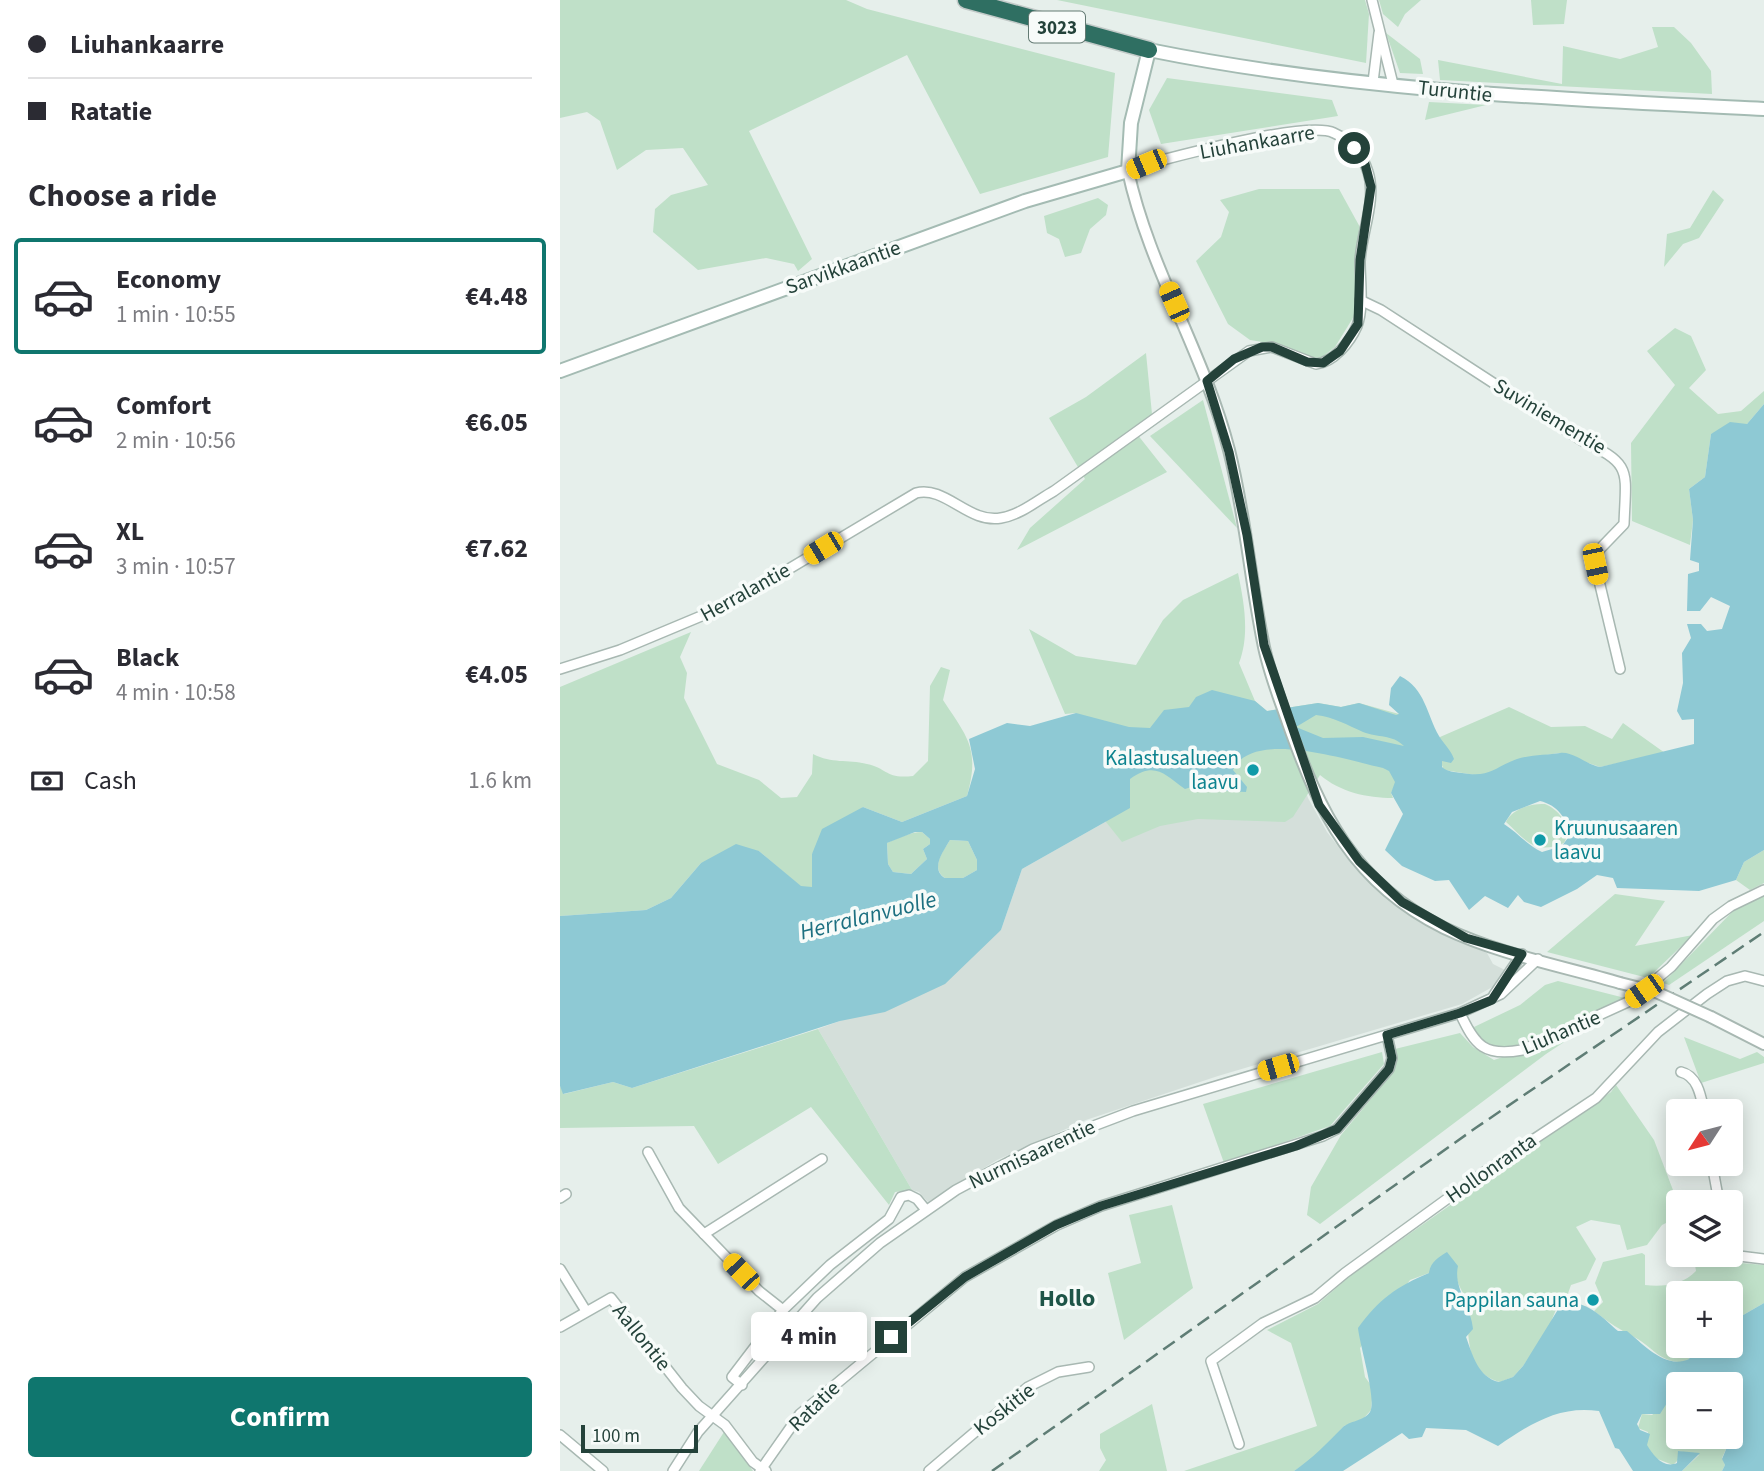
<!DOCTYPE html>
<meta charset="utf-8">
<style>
body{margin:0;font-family:"Source Sans 3",sans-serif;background:#f2f2f3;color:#2b2b33;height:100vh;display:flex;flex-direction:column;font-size:26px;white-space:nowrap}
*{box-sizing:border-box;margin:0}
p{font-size:23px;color:#7c7c81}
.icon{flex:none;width:38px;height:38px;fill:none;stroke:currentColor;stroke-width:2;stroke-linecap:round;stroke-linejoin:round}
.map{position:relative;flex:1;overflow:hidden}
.details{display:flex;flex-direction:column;background:#fff;width:560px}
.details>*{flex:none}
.hud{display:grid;align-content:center;height:154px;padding:0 28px;background:#fff}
.needle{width:46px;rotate:234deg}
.buttons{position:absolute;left:1106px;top:1099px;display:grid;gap:14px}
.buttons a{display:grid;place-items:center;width:77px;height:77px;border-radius:7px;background:#fff;box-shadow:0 4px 18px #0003;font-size:35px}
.scale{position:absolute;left:21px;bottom:18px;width:117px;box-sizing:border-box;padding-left:7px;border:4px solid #24423a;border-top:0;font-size:19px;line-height:24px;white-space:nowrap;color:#24423a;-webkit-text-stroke:5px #f7fbf9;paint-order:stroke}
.end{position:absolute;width:32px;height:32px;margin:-16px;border:9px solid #24423a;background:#fff;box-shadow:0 0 0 4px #fff}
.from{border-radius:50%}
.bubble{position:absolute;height:49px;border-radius:7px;background:#fff;box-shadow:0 4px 18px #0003;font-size:23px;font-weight:700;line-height:49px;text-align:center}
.car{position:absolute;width:21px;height:42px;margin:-21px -10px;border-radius:9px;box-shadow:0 0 5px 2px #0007;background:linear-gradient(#f5c518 24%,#345 0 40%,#f5c518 0 76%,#345 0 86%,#f5c518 0)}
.hud b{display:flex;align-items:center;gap:24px;height:66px;font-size:26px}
.hud b+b{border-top:2px solid #e1e1e2}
.hud i{width:18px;height:18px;background:#2b2b33}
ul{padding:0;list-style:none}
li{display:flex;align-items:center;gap:21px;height:116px;margin:0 14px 10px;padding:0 14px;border:4px solid transparent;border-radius:7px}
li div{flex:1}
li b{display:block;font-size:26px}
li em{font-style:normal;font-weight:700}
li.on{border-color:#0f766e}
li>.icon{width:63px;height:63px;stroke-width:1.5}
h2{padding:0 28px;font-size:32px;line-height:84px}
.pay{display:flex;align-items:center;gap:18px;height:77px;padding:0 28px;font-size:26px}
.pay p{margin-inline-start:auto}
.action{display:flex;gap:14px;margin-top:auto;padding:14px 28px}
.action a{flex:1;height:80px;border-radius:7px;background:#0f766e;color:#fff;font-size:28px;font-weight:700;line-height:80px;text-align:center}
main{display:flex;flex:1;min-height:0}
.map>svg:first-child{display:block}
.built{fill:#d4dfda}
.green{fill:#bfe0c8}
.water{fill:#8ec9d4;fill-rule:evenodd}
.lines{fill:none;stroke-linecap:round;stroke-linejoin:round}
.minor-casing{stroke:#a8b8b2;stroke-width:12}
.tertiary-casing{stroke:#a8b8b2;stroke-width:14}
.secondary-casing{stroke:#a4bbb3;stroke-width:16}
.motorway-casing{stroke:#c2cac8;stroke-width:19}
.minor{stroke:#fff;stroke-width:9}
.tertiary{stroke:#fff;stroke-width:10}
.secondary{stroke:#fff;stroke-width:12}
.motorway{stroke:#2f6f62;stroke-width:16}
.rail{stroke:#5f7d75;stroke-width:2.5;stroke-dasharray:14 7;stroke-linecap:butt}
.tertiary-bridge-casing{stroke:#a8b8b2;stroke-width:14;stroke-linecap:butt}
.tertiary-bridge{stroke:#fff;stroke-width:10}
.route{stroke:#24423a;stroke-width:9}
.culture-dot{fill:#0f9aa8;stroke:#f7fbf9;stroke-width:2.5}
.labels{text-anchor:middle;stroke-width:7;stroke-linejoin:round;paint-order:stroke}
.shield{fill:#f7fbf9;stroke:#637a73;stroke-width:2}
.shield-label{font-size:19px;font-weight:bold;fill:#24423a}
.street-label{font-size:21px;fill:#24423a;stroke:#f7fbf9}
.culture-label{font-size:21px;fill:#0d838f;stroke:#f7fbf9;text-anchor:end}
.water-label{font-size:23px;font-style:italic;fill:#1c6f80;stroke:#f7fbf9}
.quarter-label{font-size:24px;font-weight:bold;fill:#1f5548;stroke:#f7fbf9}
</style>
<main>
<section class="details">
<div class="hud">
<b><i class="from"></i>Liuhankaarre</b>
<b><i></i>Ratatie</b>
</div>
<h2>Choose a ride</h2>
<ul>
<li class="on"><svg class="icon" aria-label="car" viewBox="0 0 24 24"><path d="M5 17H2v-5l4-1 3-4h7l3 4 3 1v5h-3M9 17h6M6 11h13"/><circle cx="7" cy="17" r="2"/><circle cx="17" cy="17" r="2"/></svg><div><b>Economy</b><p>1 min · 10:55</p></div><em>€4.48</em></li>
<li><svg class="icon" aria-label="car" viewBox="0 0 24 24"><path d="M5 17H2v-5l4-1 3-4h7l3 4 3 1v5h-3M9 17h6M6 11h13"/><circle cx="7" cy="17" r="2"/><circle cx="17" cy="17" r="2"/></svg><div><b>Comfort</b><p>2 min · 10:56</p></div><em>€6.05</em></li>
<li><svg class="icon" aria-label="car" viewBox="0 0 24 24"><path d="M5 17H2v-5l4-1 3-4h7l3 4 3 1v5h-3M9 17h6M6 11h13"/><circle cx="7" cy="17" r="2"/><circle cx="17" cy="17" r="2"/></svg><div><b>XL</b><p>3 min · 10:57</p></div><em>€7.62</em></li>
<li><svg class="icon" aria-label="car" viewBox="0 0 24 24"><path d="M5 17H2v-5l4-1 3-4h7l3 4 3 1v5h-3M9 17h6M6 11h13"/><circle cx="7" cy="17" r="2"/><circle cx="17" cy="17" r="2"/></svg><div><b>Black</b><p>4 min · 10:58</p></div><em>€4.05</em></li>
</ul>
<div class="pay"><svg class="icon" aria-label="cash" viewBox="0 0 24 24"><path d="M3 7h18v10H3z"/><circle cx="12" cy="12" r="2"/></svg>Cash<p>1.6 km</p></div>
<div class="action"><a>Confirm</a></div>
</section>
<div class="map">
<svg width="1204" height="1471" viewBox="0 0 1204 1471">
<rect width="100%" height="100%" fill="#e6efeb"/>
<polygon class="built" points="732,751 748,798 767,832 787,858 839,908 877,932 927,953 933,964 947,971 936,985 902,1004 658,1076 526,1120 437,1160 368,1202 359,1192 352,1190 258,1029 280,1021 441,930 462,869 570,808"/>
<g class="green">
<polygon points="0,0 286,0 307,9 555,73 548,157 420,194 347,55 189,131 252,259 238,271 234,264 206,258 138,270 93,232 95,209 111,195 148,185 123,148 86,150 57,170 40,121 27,112 0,118"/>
<polygon points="497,0 805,0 809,14 806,63"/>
<polygon points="819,0 861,0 845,14 838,27 823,14"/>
<polygon points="971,0 1007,0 1004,24 973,25"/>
<polygon points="1092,27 1114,27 1131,43 1151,71 1152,94 880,80 878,60 1002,84 1003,46 1060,59 1098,47"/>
<polygon points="826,33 860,59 863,74 840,73"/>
<polygon points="607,78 772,100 778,116 601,144 589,110"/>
<polygon points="869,102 926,105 865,120"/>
<polygon points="699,189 779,189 801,229 796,313 775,347 761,358 743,357 716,344 690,340 668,324 636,261 661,237 669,212 660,200"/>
<polygon points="1153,190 1164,200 1139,238 1123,244 1104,267 1107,234 1130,228"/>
<polygon points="538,198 548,205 546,215 530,229 521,253 505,257 499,239 487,233 484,216"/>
<polygon points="1115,328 1131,336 1146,370 1129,388 1158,414 1181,411 1204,391 1204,404 1187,424 1151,434 1145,477 1129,489 1133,520 1130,545 1072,521 1071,443 1115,385 1087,351"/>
<polygon points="586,353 592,414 573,429 607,472 457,550 470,528 525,479 489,418 526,397"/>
<polygon points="643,400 677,528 590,436"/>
<path d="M678,573C684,602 690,635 679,663L695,701L707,711L758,703L781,707L799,703L839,714L852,751L831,793L833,798C807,798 780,792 760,775L733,817L725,822L638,819L600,826L562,842L546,822L516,713L505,714L469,629L516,656L576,665L603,620L623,600Z"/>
<path d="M131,632L120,657L127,673L124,698L157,764L199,780L221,798L237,797L252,774L253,754C272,764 287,759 307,764C329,769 325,779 353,776L368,761L370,686L381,667L390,670L383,700C408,738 420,749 407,796L342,822L303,807L252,854V887H241L199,851L141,863L111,898L86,910L0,916V687Z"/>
<polygon points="949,707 991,727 1025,726 1052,739 1063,723 1105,753 1040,767 999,753 973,757 921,776 884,770 881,763 880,737"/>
<path d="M985,804C1000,810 1013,828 1004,843C974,856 965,839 946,822C952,809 971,803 985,804Z"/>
<path d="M362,832L370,839V844L363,849L367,859L351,874L333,872L328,864L327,843C338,838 350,832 362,832Z"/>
<path d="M390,840L408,841L417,860V870L403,878H385C370,868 383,851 390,840Z"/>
<polygon points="1204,850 1204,883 1190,890 1176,880 1184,862"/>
<polygon points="1055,894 1105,901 1075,946 1133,935 1088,978 987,952"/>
<polygon points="1204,895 1204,921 1109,985 1103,983 1174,910"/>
<path d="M998,981L1065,998L950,1048C933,1047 921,1044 914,1027L960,1005L985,985Z"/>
<polygon points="1027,1027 986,1054 760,1224 747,1215 751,1187 781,1135 831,1075 837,1061 835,1049 900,1033 913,1047 934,1060"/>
<polygon points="258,1029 352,1190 335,1192 329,1205 251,1107 158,1164 134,1126 0,1128 0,1086 4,1094 53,1082 72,1088"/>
<polygon points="1124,1037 1180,1059 1197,1052 1204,1057 1204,1063 1141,1083"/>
<polygon points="822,1052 824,1064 770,1126 664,1163 643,1104"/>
<path d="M1056,1085L1094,1140L1116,1198L1125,1202H1118V1217L1102,1225L1087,1245L1067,1250L1060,1225L1031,1220L1016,1227L1036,1259L1026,1280L1011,1285L1005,1302L997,1307L986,1334L963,1366L953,1377L940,1382C902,1372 910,1329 906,1301C904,1292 897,1285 896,1275L869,1273L850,1280L800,1348L805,1377L813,1388L811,1410L803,1419L784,1426L758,1455L734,1471H624L757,1426L731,1343L707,1330L758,1304L791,1275L1051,1092Z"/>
<polygon points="612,1205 633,1288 564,1340 548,1273 581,1263 569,1215"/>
<path d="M1082,1253L1085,1255V1285C1103,1287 1123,1285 1136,1271L1134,1259L1204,1265V1303L1171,1322V1293H1118V1346H1135L1129,1359L1124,1362C1101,1363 1093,1348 1076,1338C1060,1330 1048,1322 1034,1311L1043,1302L1035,1283L1043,1262Z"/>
<polygon points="1118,1399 1118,1437 1161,1437 1167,1447 1162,1458 1165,1465 1162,1471 1122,1471 1139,1455 1118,1451 1119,1459 1113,1465 1095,1458 1086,1445 1088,1432 1078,1428 1082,1414 1092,1415 1107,1403"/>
<polygon points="592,1404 607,1471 539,1471 546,1460 540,1448 540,1434"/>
<polygon points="164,1432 193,1471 139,1471"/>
</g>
<g class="water">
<path d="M1204,404V850L1184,862L1176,880L1139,891L1057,888L1053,878L1037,875L1017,889L981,907L964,902L958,895L948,908L925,896L909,910L889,880L875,881L842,866L825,850L843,814L831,793L835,782L829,771L823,768C789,761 692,728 673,770L687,787L686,792L646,790L644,783L625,789C604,774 595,761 570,779V808L462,869L441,930L385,984L325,1012L280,1021L72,1088L53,1082L3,1094L0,1086V916L86,910L111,898L141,863L176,844L199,851L241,886L252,887V854L262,829L303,807L342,822L407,796L415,769L409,739L447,723L470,726L516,713L569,727L590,728L604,710L629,707L636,697L652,690L695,701L707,711L758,703L781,707L799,703L836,715L839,714L829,705L831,688L840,676C865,688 867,715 879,736C884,744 891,750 894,759L891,763L882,761V767C888,772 894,772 902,773C930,778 933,768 957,759C969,755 988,755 1000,753C1013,751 1027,765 1040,767L1134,744V719L1122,720L1117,711L1123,683L1122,653L1131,638L1127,624H1141L1147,631L1162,629L1170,606L1151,597L1140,611H1127L1128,574L1139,571V563L1130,560L1133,520L1129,489L1145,477L1151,434L1170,422L1187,424ZM756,715C774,717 787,725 803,732C818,738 832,734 844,746L803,737L763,738L736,727ZM980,801C997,805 1007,818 1010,835L1002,846L982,852C967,845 958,833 944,824L952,812ZM355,832H362L370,839V844L363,849L367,859L351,874L333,872L328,864L327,843ZM390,840L408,841L417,860V870L403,878H385C370,869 383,852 390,840Z"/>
<path d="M887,1252L898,1266C893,1288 911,1306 913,1329L906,1337C913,1356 918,1377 939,1382L953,1377L963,1366L1002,1303C1026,1299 1042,1317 1058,1331H1067C1083,1344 1106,1370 1129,1359L1135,1346H1171V1322L1204,1303V1471H1162L1165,1465L1162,1459L1167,1447L1159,1437H1171V1384H1118V1399L1107,1403L1100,1414H1082L1077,1424L1080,1430L1090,1434L1087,1445C1093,1455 1103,1469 1117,1463L1118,1451L1140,1453L1122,1471H1073L1059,1449L1055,1448L1039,1411C999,1405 970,1424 938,1446L906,1430L866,1428L862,1437L849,1439L842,1433L783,1471H734C753,1458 766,1444 782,1428C790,1420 803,1422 810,1412C817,1400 800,1347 798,1328C818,1300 837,1286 869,1273C870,1262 879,1257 887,1252Z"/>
</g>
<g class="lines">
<g class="minor-casing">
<g id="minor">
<polyline points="812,0 833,84"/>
<polyline points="813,82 819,33"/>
<path d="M800,300L821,310L1021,440C1073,465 1066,469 1064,524L1036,553L1035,564L1060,669"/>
<path d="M0,669L60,650L170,604L356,493C385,485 409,524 441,518C460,515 478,500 494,491L689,351L712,347L756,364C774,362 790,342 797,326C804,307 800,281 800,262C801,233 817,200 808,172C803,155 790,140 774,133C747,120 620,156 586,164L568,171"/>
<polyline points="934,995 962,954"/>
<path d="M900,1013C915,1046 925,1057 962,1050L1070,1001L1111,967L1153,919L1171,906L1204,890"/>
<path d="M1121,1072C1138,1076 1141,1097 1144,1111"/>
<polyline points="88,1152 119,1208 199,1291 223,1310"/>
<polyline points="1152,1164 1159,1202"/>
<polyline points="0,1198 6,1194"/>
<polyline points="144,1234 262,1159"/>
<polyline points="1171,1255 1204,1259"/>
<polyline points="0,1269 26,1311"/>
<polyline points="0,1327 51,1298 122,1388 139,1406 165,1425 193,1462 206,1471"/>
<polyline points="182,1385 172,1377 223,1310 270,1265 329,1219 341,1197 349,1195 357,1199 366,1210"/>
<polyline points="0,1435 43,1471"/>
<polyline points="679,1444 651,1361 703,1323 755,1298 785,1273 920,1175 1036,1098 1098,1032 1147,994 1167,981 1185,976 1204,981"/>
<polyline points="113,1471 138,1432 257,1298 320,1243 396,1190 473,1149 573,1111 900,1013 941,994 978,959"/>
<polyline points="200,1471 240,1414 405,1277 497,1225 541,1206 763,1136 777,1129 829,1069 832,1058 827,1035"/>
<polyline points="369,1471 468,1387 498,1372 529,1367"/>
</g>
</g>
<g class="tertiary-casing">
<g id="tertiary">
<path d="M568,171C589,268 644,353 669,450C685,513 690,578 703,642C708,670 719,697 728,723C760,813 793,883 884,928C938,954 1002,966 1060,983"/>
<polyline points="1151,1017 1204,1044"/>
</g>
</g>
<g class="secondary-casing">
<path id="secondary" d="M0,371L465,201L568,171L571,123L589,50C792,91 998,99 1204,109"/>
</g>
<g class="motorway-casing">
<polyline id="motorway" points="406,0 589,50"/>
</g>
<use href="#minor" class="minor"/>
<use href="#tertiary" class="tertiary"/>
<use href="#secondary" class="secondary"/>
<use href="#motorway" class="motorway"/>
<polyline class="rail" points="432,1471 917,1127 1204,932"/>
<g class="tertiary-bridge-casing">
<polyline id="tertiary-bridge" points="1060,983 1096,992 1151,1017"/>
</g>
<use href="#tertiary-bridge" class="tertiary-bridge"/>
</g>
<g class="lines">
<polyline class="route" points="331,1337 405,1277 496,1225 541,1206 736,1146 777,1129 829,1069 832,1058 827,1035 900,1013 932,1000 962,954 906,938 842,902 799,861 759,805 704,645 687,535 669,452 647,381 674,359 702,347 712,347 747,362 763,363 780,351 798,324 800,260 811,187 805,164 794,148"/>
</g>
<g class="culture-dot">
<circle cx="693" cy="770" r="7"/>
<circle cx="980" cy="840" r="7"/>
<circle cx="1033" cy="1300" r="7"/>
</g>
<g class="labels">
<rect class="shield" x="469" y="11.5" width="56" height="31" rx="5"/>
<g class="shield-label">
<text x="497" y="34">3023</text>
</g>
<g class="street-label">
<text transform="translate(895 91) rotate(6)" y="7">Turuntie</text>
<text transform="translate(697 142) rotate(-10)" y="7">Liuhankaarre</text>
<text transform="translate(283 267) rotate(-20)" y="7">Sarvikkaantie</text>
<text transform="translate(990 416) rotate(31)" y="7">Suviniementie</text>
<text transform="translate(185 592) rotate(-29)" y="7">Herralantie</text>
<text transform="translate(1001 1032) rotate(-23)" y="7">Liuhantie</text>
<text transform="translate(472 1154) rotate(-25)" y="7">Nurmisaarentie</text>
<text transform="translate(931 1168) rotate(-35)" y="7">Hollonranta</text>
<text transform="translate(82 1337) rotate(51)" y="7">Aallontie</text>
<text transform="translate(254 1406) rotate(-44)" y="7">Ratatie</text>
<text transform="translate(444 1409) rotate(-38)" y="7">Koskitie</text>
</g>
<g class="culture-label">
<text x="679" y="765">Kalastusalueen<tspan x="679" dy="24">laavu</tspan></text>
<text x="994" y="835" text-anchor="start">Kruunusaaren<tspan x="994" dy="24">laavu</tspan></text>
<text x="1019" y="1307">Pappilan sauna</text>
</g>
<g class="water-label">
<text transform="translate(308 915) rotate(-14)" y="8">Herralanvuolle</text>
</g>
<g class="quarter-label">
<text x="507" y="1306">Hollo</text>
</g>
</g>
</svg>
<div class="buttons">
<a><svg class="needle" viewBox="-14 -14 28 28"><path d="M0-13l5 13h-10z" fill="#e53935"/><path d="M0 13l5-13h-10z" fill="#7c7c81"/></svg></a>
<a><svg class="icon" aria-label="layers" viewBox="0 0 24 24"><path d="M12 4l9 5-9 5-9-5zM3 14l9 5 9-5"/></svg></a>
<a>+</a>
<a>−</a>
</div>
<div class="scale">100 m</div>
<i class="end from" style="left:794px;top:148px"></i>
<i class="end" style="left:331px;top:1337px"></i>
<div class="bubble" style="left:191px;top:1312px;width:116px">4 min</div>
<i class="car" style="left:586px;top:164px;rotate:247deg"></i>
<i class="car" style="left:614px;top:302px;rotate:336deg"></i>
<i class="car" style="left:263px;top:548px;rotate:239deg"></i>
<i class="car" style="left:1035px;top:564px;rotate:168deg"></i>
<i class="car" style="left:1084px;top:991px;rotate:235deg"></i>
<i class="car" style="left:718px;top:1067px;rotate:254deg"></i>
<i class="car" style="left:181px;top:1272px;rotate:316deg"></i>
</div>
</main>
